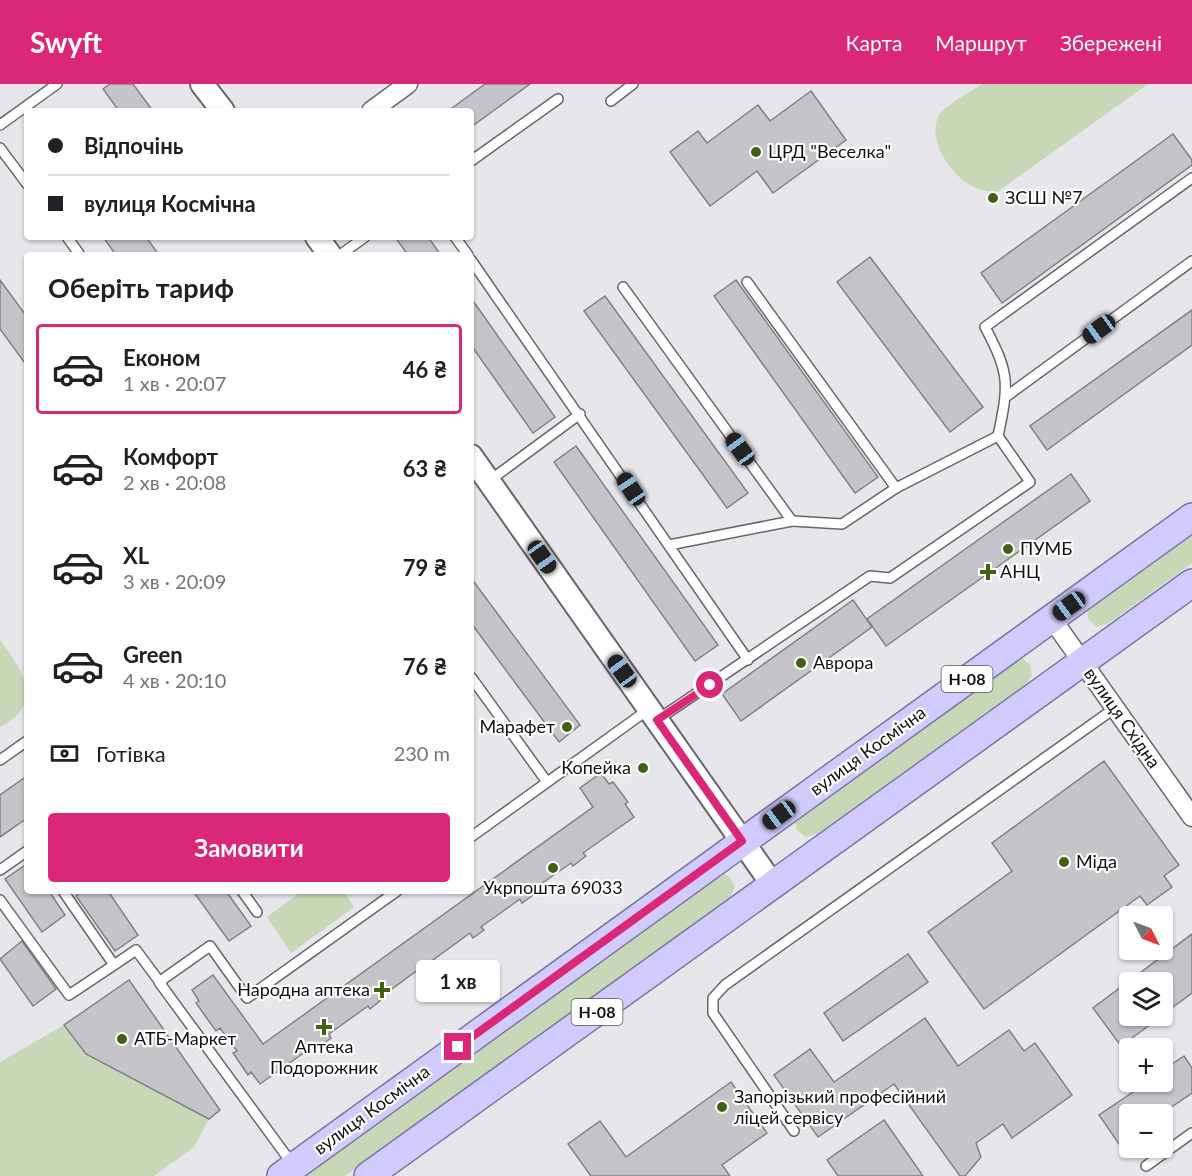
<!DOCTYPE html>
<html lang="uk">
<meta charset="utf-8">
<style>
body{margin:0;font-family:Lato,sans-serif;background:#f6f6f6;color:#202124;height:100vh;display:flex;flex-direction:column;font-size:22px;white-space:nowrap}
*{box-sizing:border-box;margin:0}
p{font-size:20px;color:#757577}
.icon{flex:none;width:33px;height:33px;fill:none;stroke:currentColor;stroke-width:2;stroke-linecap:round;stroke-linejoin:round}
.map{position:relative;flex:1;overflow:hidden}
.panel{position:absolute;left:24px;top:168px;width:450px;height:642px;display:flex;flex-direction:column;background:#fff;border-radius:6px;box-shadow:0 2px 4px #0004}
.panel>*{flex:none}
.banner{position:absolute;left:24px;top:24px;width:450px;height:132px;border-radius:6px;box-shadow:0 2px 4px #0004;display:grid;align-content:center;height:132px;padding:0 24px;background:#fff}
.needle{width:39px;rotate:132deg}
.fabs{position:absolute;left:1119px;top:822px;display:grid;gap:12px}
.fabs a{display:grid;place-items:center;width:54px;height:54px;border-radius:6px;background:#fff;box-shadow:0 2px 4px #0004;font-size:30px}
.end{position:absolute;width:27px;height:27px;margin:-14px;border:8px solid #db2777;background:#fff;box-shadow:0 0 0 3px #fff}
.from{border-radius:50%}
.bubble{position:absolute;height:42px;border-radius:6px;background:#fff;box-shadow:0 2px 4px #0004;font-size:20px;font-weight:700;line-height:42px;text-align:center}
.car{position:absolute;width:18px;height:36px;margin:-18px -9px;border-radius:8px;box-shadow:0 0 4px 2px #0007;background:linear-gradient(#222 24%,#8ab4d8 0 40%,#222 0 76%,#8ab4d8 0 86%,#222 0)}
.banner b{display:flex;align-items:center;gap:21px;height:57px;font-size:22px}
.banner b+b{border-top:2px solid #e0e0e0}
.banner i{width:15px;height:15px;background:#202124}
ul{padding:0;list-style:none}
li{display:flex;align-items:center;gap:18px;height:90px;margin:0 12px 9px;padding:0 12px;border:3px solid transparent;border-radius:6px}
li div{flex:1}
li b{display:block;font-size:22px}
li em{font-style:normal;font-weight:700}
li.selected{border-color:#db2777}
li>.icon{width:54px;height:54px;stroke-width:1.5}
h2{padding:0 24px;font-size:27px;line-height:72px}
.pay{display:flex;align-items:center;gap:15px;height:66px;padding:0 24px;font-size:22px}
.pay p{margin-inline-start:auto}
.action{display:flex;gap:12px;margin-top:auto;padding:12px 24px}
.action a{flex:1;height:69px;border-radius:6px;background:#db2777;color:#fff;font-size:24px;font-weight:700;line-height:69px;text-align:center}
header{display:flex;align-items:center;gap:36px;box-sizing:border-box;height:84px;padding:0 30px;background:#db2777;color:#fff}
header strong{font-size:28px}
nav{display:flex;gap:33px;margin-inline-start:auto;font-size:21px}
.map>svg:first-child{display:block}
.green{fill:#c6d8b6}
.building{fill:#c4c4c9;stroke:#828286;stroke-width:1.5}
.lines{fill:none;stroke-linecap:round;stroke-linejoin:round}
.service-casing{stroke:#67676b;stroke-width:12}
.minor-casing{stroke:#67676b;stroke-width:21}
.tertiary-casing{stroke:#67676b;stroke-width:26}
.primary-casing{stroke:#7b74a9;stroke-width:30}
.service{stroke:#fff;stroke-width:9}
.minor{stroke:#fff;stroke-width:18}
.tertiary{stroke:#fff;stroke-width:22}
.primary{stroke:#d2cbfd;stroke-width:27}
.route{stroke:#db2777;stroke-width:8}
.poi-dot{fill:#416114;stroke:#fff;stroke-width:2}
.labels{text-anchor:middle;stroke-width:4.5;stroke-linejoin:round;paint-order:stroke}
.shield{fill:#fff;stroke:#585859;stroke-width:1.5}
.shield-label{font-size:16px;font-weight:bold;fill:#111112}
.poi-label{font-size:18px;fill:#111112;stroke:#fff;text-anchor:start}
.street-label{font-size:18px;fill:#111112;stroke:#fff}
</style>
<header>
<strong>Swyft</strong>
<nav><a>Карта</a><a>Маршрут</a><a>Збережені</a></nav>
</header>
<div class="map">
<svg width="1192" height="1092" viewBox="0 0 1192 1092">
<rect width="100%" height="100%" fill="#e7e6eb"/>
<g class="green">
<path d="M982,0H1148L997,108C987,107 979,106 970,101C950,90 925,53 940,30C946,21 972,7 982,0Z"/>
<polygon points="1192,443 1192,479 1109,539 1097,543 1088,535 1087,522"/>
<path d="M0,556C22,586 46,619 0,643Z"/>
<polygon points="1022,574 1030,581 1032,591 1026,600 819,749 806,753 797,746 795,736 1010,575"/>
<polygon points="723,789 731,794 735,803 730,813 345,1092 297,1092 714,792"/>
<polygon points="302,807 344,807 354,823 291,869 267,833"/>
<polygon points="64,941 86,970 209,1035 194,1063 154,1092 0,1092 0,978"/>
</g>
<g class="building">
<polygon points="110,0 133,0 153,27 119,27 103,5"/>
<polygon points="485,0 530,0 471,43 471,27 448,27"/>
<polygon points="811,7 846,56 773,109 757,87 710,122 670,68 698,47 707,59 758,21 770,37"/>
<polygon points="1173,50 1192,76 1192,81 1002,219 981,189"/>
<polygon points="103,153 146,153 159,171 116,171"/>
<polygon points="395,153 428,153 441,171 408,171"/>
<polygon points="870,173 983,323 950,348 837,198"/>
<polygon points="0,196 27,233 27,282 0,245"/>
<polygon points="736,196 878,393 855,409 714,212"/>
<polygon points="605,212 748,409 727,424 584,227"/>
<polygon points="471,214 555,333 533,349 471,261"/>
<polygon points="1192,226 1192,261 1047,366 1030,342"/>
<polygon points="576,362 718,561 695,577 554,378"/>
<polygon points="1071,390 1090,417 886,562 867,535"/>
<polygon points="471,494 580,641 559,658 471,539"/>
<polygon points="853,516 872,543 741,637 722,610"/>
<polygon points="1104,677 1179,781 1164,792 1172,803 1147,821 1140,812 984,925 928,848 1012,787 992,759"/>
<polygon points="601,689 609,700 613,698 628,718 625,720 634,733 583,769 586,772 573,782 571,779 531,807 533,811 522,819 520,815 481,843 484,846 473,854 470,849 429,879 431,882 420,890 418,886 378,915 380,917 370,925 368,922 329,950 331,954 321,961 319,958 260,1000 251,988 248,991 233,969 237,967 220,944 216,947 196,919 199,917 192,906 213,891 263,960 593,723 580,704"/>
<polygon points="27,692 27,734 0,753 0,711"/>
<polygon points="27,780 27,807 49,807 65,831 42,848 5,795"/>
<polygon points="83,807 108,807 138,851 115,867 76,812"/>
<polygon points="193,807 226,807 251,842 229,857"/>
<polygon points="1192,850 1192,909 1162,931 1162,898 1130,898 1130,932 1162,932 1121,962 1093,924"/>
<polygon points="22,857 56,905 33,922 0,875"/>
<polygon points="908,870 928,898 843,957 824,929"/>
<polygon points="129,896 220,1026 209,1035 86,970 64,941"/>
<polygon points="925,934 958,982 1009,946 1024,967 1035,959 1072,1011 1012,1054 1003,1040 976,1059 981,1073 965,1092 960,1092 894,1000 818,1053 774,991 810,965 834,998"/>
<polygon points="1184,972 1192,984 1192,1009 1161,1030 1130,1030 1130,1053 1119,1060 1099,1031 1148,998 1162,998 1162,987"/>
<polygon points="731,998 767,1049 722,1081 730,1092 591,1092 568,1060 600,1037 626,1073"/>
<polygon points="884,1036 923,1092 838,1092 827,1076"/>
</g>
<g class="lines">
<g class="service-casing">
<g id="service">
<polyline points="611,17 633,0"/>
<polyline points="0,41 57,0"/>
<polyline points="0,64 27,100"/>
<polyline points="471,77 558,15"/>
<polyline points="67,153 80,171"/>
<polyline points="455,153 468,171"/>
<polyline points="340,171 365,153"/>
<polyline points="471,176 748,576"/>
<polyline points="747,198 896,404 842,440 792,437"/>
<polyline points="623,203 792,437 669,461"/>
<polyline points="1007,312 1192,177"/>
<polyline points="489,397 580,330"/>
<polyline points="896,404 998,352"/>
<polyline points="471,593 547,698"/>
<path d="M657,636L870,492L890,494L1030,398L998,352C1009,300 1010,290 985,243L1192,94"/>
<polyline points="0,676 27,657"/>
<polyline points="471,753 649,625"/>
<polyline points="0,786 27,767"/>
<polyline points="242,807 257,828"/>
<polyline points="0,816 69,911 114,881 63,807"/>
<polyline points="114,881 136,866 162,901"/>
<polyline points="794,1047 713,929 713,914 725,901 1115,624"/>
<polyline points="294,1079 285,1070 159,898 210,862 247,914 397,807"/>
<polyline points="1146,1082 1192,1049"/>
</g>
</g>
<g class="minor-casing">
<g id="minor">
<polyline points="371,27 408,0"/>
<polyline points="1052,535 1192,733"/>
</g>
</g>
<g class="tertiary-casing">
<g id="tertiary">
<polyline points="202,0 223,27"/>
<polyline points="317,153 330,171"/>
<polyline points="471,372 773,801"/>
</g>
</g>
<g class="primary-casing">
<g id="primary">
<polyline points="281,1092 1192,433"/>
<polyline points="368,1092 1192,499"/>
</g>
</g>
<use href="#service" class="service"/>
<use href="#minor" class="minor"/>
<use href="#tertiary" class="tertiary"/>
<use href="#primary" class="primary"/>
</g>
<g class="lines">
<polyline class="route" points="458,963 742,757 657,636 710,601"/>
</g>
<g class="poi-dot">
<circle cx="756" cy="68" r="6"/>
<circle cx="993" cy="114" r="6"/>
<circle cx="1008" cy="465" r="6"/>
<path d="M985 479h6v6h6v6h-6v6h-6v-6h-6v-6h6z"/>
<circle cx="801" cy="579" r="6"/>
<circle cx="567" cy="643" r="6"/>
<circle cx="643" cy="684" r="6"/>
<circle cx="1064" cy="778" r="6"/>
<circle cx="553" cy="784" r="6"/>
<path d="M379 897h6v6h6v6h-6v6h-6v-6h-6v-6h6z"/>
<path d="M321 934h6v6h6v6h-6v6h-6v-6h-6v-6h6z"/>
<circle cx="122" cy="955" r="6"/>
<circle cx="722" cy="1023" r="6"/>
</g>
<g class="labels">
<g class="shield">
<rect x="941.5" y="582" width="51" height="26" rx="4.5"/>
<rect x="571.5" y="915" width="51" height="26" rx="4.5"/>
</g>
<g class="shield-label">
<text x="967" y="601">Н-08</text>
<text x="597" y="934">Н-08</text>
</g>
<g class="poi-label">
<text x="768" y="74">ЦРД "Веселка"</text>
<text x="1005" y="120">ЗСШ №7</text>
<text x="1020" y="471">ПУМБ</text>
<text x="1000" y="494">АНЦ</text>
<text x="813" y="585">Аврора</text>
<text x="555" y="649" text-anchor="end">Марафет</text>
<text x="631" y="690" text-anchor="end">Копейка</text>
<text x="1076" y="784">Міда</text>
<text x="553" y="810" text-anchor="middle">Укрпошта 69033</text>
<text x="370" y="912" text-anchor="end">Народна аптека</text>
<text x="134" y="961">АТБ-Маркет</text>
<text x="324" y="969" text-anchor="middle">Аптека<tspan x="324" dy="21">Подорожник</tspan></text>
<text x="734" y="1019">Запорізький професійний<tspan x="734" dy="21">ліцей сервісу</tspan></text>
</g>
<g class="street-label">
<text transform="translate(1122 634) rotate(55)" y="6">вулиця Східна</text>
<text transform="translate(868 667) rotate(-36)" y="6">вулиця Космічна</text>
<text transform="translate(372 1026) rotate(-36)" y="6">вулиця Космічна</text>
</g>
</g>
</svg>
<div class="fabs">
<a><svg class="needle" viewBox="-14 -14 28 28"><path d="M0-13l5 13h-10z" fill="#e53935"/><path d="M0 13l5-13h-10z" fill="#757577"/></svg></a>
<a><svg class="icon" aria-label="layers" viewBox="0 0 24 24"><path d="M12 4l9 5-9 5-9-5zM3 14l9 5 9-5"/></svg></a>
<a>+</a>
<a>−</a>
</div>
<i class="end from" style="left:710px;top:601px"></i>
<i class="end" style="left:458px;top:963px"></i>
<div class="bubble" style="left:416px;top:876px;width:84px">1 хв</div>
<i class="car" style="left:1099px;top:245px;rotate:234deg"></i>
<i class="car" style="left:740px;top:365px;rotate:324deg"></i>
<i class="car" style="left:631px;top:405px;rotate:326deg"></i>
<i class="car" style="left:542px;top:473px;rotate:145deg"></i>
<i class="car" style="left:1069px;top:522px;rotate:234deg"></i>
<i class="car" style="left:622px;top:587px;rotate:324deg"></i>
<i class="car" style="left:779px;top:731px;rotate:234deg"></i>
<div class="banner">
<b><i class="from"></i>Відпочінь</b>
<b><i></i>вулиця Космічна</b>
</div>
<section class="panel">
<h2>Оберіть тариф</h2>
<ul>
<li class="selected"><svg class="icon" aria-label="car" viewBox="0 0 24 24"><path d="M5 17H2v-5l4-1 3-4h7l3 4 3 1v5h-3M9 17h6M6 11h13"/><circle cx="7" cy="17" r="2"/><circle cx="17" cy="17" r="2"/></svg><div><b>Економ</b><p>1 хв · 20:07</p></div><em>46 ₴</em></li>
<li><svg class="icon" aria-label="car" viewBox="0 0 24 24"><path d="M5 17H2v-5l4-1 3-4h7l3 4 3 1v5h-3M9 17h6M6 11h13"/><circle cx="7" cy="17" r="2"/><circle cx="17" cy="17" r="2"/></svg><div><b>Комфорт</b><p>2 хв · 20:08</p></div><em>63 ₴</em></li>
<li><svg class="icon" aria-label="car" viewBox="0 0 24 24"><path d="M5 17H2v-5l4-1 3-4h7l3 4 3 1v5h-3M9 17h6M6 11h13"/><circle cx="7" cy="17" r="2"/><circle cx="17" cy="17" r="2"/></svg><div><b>XL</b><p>3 хв · 20:09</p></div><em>79 ₴</em></li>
<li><svg class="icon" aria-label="car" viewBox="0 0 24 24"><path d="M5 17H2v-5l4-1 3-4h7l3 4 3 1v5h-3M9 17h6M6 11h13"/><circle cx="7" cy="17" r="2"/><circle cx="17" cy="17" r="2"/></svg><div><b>Green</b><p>4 хв · 20:10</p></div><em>76 ₴</em></li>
</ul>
<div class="pay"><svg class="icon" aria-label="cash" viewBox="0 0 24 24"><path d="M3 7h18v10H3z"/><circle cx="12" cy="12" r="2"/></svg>Готівка<p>230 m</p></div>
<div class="action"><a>Замовити</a></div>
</section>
</div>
